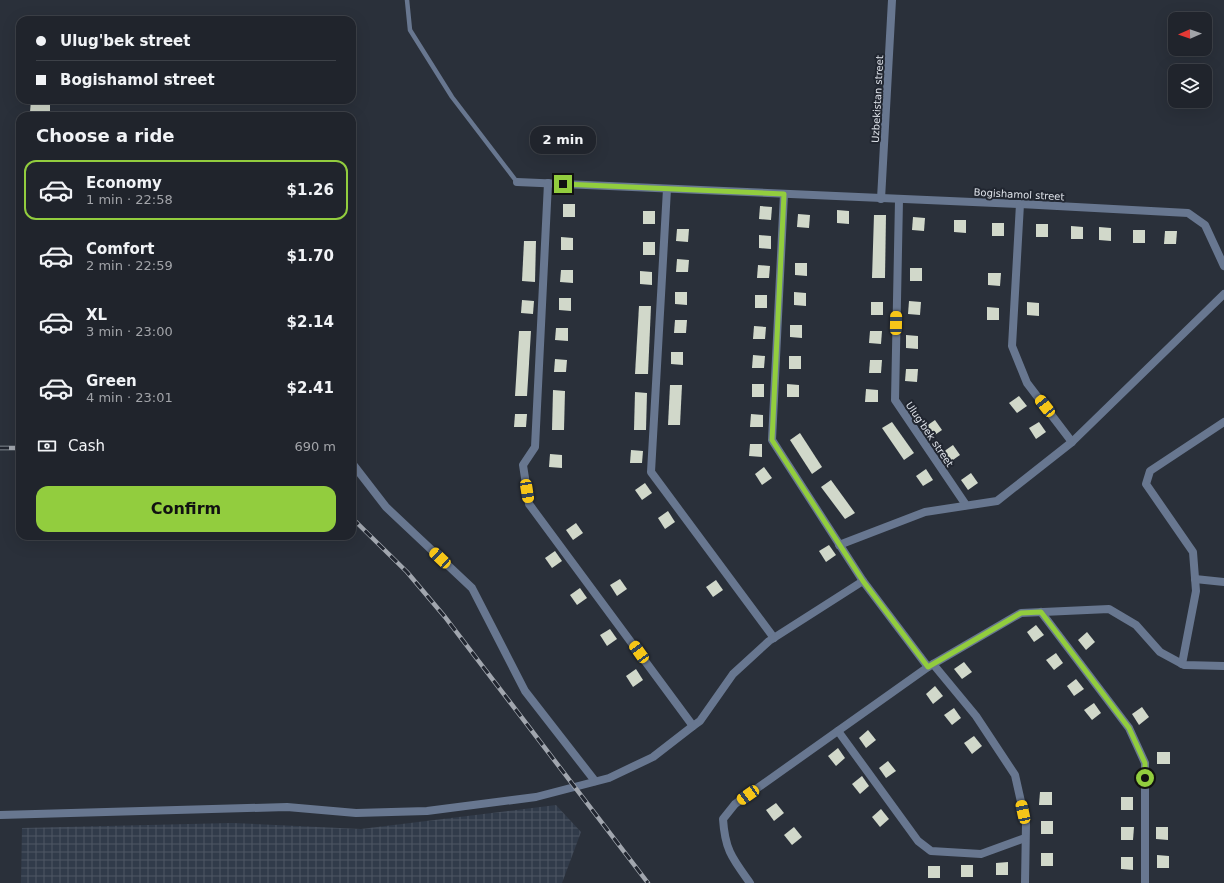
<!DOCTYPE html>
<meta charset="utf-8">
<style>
body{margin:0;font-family:"DejaVu Sans",sans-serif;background:#282c34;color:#f1f3f6;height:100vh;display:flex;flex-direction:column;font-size:15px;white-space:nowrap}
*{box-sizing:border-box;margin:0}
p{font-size:13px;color:#a2a4a9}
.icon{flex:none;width:22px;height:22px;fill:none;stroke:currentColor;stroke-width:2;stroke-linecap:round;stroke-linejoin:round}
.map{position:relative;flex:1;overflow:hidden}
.panel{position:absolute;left:16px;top:112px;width:340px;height:428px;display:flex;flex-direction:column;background:#20242c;border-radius:12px;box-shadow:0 4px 16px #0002,0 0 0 1px #3d4148}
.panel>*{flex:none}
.hud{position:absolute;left:16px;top:16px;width:340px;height:88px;border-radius:12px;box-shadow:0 4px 16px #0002,0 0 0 1px #3d4148;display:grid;align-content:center;height:88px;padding:0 20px;background:#20242c}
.needle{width:26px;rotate:268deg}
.buttons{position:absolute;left:1168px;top:12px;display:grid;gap:8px}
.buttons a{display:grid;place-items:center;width:44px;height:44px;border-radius:8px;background:#20242c;box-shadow:0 4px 16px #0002,0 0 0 1px #3d4148;font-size:20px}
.end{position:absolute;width:18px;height:18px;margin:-9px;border:5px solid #92cd3e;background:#111;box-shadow:0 0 0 2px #111}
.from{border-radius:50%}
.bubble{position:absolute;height:28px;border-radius:12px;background:#20242c;box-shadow:0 4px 16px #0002,0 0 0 1px #3d4148;font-size:13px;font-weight:800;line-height:28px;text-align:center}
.car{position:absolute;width:12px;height:24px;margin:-12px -6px;border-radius:5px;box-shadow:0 0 3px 1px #0007;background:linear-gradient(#f5c518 24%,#345 0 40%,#f5c518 0 76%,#345 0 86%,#f5c518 0)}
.hud b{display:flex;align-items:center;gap:14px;height:38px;font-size:15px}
.hud b+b{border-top:1px solid #3d4148}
.hud i{width:10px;height:10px;background:#f1f3f6}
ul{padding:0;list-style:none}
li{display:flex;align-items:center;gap:12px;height:60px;margin:0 8px 6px;padding:0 12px;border:2px solid transparent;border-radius:12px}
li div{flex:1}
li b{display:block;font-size:15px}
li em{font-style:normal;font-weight:800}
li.on{border-color:#92cd3e}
li>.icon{width:36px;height:36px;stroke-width:1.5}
h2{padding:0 20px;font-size:18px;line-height:48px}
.pay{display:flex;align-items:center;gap:10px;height:44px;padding:0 20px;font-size:15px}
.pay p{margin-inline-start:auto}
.primary-button{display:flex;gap:8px;margin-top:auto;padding:8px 20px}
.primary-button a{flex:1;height:46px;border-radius:12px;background:#92cd3e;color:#111;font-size:16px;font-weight:800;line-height:46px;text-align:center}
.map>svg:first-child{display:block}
.industrial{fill:url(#industrial-grid)}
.building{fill:#d1d8ca}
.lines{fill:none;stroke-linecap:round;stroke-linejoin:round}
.service{stroke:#687790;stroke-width:4.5}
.minor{stroke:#687790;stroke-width:8}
.rail-casing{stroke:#a1a6ae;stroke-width:4.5}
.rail{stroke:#212630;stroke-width:3;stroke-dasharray:9;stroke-linecap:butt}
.route{stroke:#92cd3e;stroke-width:5}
.labels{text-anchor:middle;stroke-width:4;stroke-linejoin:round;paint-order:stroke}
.street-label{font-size:10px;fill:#dfe3ea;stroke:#212630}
</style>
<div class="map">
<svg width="1224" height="883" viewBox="0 0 1224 883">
<defs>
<pattern id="industrial-grid" width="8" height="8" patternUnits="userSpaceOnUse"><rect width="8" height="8" fill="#313b4a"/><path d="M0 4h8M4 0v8" fill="none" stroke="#4e5764"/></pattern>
</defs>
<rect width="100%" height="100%" fill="#2a303a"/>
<polygon class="industrial" points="556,805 581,832 562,883 21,883 22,828 232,823 361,829"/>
<g class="building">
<polygon points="31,100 50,100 50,113 30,112"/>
<rect x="563" y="204" width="12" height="13"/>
<polygon points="760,206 772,207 771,220 759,219"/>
<polygon points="837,210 849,211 849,224 837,223"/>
<rect x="643" y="211" width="12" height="13"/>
<polygon points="798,214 810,215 809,228 797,227"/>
<polygon points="874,215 886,215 885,278 872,278"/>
<polygon points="913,217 925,218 924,231 912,230"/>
<polygon points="954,220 966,220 966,233 954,232"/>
<rect x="992" y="223" width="12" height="13"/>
<rect x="1036" y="224" width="12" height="13"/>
<polygon points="1071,226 1083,227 1083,239 1071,239"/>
<polygon points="1099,227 1111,228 1111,241 1099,240"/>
<polygon points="677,229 689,229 688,242 676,241"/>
<rect x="1133" y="230" width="12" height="13"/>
<polygon points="1165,231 1177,231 1176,244 1164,244"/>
<polygon points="759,235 771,236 771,249 759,248"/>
<polygon points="561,237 573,238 573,250 561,250"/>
<polygon points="524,241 536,241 535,282 522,281"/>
<rect x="643" y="242" width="12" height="13"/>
<polygon points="677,259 689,260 688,272 676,272"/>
<polygon points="795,263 807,263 807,276 795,275"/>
<polygon points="758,265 770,266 769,278 757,278"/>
<rect x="910" y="268" width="12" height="13"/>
<polygon points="561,270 573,270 573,283 560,282"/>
<polygon points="640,271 652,272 652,285 640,284"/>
<polygon points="988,273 1001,273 1000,286 988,285"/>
<polygon points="675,292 687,292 687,305 675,304"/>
<polygon points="794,292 806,293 806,306 794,305"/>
<rect x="755" y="295" width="12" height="13"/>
<polygon points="559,298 571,298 571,311 559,310"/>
<polygon points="522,300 534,301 533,314 521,313"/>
<polygon points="909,301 921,302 920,315 908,314"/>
<rect x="871" y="302" width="12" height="13"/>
<polygon points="1027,302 1039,303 1039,316 1027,315"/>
<polygon points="639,306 651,306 648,374 635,374"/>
<polygon points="987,307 999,308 999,320 987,320"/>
<polygon points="675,320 687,320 686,333 674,333"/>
<polygon points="790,325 802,325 802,338 790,337"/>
<polygon points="754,326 766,327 765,339 753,339"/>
<polygon points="556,328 568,328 568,341 555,340"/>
<polygon points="519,331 531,331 527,396 515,396"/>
<polygon points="870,331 882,331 881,344 869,343"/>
<polygon points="906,335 918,336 918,349 906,348"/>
<polygon points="671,352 683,352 683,365 671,364"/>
<polygon points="753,355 765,356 764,368 752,368"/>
<rect x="789" y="356" width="12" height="13"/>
<polygon points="555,359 567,360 566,372 554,372"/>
<polygon points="870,360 882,360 881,373 869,373"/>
<polygon points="906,369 918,369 917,382 905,381"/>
<rect x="752" y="384" width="12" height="13"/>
<polygon points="787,384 799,385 799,397 787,397"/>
<polygon points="670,385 682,385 680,425 668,425"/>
<polygon points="866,389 878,390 878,402 865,402"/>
<polygon points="553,390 565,391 564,430 552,430"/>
<polygon points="635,392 647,393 646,430 634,430"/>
<polygon points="1019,396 1027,406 1017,413 1009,403"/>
<polygon points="515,414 527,414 526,427 514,427"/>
<polygon points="751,414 763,415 763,427 750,427"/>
<polygon points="935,420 942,430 932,437 925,427"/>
<polygon points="892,422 914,453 904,460 882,428"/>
<polygon points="1039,422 1046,432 1036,439 1029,428"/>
<polygon points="800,433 822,467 812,474 790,440"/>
<polygon points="750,444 762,444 762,457 749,456"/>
<polygon points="953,445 960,455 950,462 943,452"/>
<polygon points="631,450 643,451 642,463 630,463"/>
<polygon points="550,454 562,455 562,468 549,467"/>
<polygon points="764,467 772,478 762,485 755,474"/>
<polygon points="926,469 933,480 923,486 916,476"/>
<polygon points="971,473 978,483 968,490 961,480"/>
<polygon points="831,480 855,513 845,519 821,487"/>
<polygon points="645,483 652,493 642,500 635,490"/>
<polygon points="668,511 675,522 665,529 658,518"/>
<polygon points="576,523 583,533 573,540 566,530"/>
<polygon points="829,545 836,555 826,562 819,551"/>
<polygon points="555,551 562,561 552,568 545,558"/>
<polygon points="620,579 627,589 617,596 610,585"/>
<polygon points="716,580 723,590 713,597 706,587"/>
<polygon points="580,588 587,598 577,605 570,595"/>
<polygon points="1036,625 1044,635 1034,642 1027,632"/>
<polygon points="610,629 617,639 607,646 600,635"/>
<polygon points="1087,632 1095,642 1086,650 1078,640"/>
<polygon points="1056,653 1063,663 1054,670 1046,660"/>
<polygon points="964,662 972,672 962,679 954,669"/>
<polygon points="636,669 643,680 633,687 626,676"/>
<polygon points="1076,679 1084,689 1074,696 1067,686"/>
<polygon points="935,686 943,696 933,704 926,694"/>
<polygon points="1094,703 1101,713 1092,720 1084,710"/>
<polygon points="1142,707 1149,717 1139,725 1132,714"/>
<polygon points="954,708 961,718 952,725 944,715"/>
<polygon points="868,730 876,740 866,748 859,738"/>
<polygon points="974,736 982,746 972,754 964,743"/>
<polygon points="838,748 845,758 836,766 828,756"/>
<rect x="1157" y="752" width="13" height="12"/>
<polygon points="888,761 896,771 886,778 879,768"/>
<polygon points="862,776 869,786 860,794 852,784"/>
<polygon points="1040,792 1052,792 1052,805 1039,805"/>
<rect x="1121" y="797" width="12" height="13"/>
<polygon points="776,803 784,813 774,821 766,810"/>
<polygon points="881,809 889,819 880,827 872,817"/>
<rect x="1041" y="821" width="12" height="13"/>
<polygon points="794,827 802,837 792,845 784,835"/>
<polygon points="1121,827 1134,827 1133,840 1121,840"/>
<polygon points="1156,827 1168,827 1168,840 1156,839"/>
<rect x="1041" y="853" width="12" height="13"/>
<polygon points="1157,855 1169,856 1169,868 1157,868"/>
<polygon points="1121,857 1133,857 1133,870 1121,869"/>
<polygon points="1008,862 1008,875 996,875 996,863"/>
<rect x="961" y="865" width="12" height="12"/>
<rect x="928" y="866" width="12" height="12"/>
</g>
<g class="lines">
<polyline class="service" points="407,0 410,30 452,97 517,182"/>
<g class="minor">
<polyline points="517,182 1020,204 1188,213 1205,225 1224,266"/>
<polyline points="548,183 535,447 523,465 529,504 693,726"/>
<polyline points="667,189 651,472 774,638"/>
<polyline points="784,194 772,440 863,581 928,667"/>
<polyline points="881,199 892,0"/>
<polyline points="899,200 895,400 966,505"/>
<polyline points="1020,204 1012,346 1027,383 1072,442"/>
<polyline points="352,463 386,507 472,588 525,691 595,781"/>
<polyline points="839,545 925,512 997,501 1072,442 1224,294"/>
<polyline points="1195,579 1224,582"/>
<polyline points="1041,612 1129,728 1145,763 1145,883"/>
<polyline points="933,664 976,716 1015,775 1026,824 1025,883"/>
<polyline points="1182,664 1196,591 1193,552 1146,484 1150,471 1224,422"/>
<polyline points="838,731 918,841 931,851 981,854 1025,838"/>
<polyline points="0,815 287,807 356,813 427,811 536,797 609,778 653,757 693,726 700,721 733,674 769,641 863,581"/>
<path d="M750,883C732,858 725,850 723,819L735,804L928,667L1021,613L1109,609L1136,625L1160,652L1184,665L1224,666"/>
</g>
<g class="rail-casing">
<g id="rail">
<polyline points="0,448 20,448"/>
<polyline points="352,518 407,572 445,617 648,883"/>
</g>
</g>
<use href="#rail" class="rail"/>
</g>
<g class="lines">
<polyline class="route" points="563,184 784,194 772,440 863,581 928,667 1021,613 1041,612 1129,728 1145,763 1145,778"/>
</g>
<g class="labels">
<g class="street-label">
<text transform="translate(877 99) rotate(-87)" y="4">Uzbekistan street</text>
<text transform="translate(1019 194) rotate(3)" y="4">Bogishamol street</text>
<text transform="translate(930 434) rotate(56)" y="4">Ulug'bek street</text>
</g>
</g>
</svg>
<div class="buttons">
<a><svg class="needle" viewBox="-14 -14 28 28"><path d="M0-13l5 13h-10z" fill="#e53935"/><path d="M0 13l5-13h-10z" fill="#a2a4a9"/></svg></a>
<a><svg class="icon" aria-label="layers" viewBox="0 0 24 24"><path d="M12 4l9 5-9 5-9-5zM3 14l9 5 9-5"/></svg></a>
</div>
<i class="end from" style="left:1145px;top:778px"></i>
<i class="end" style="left:563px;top:184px"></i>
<div class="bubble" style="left:530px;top:126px;width:66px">2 min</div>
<i class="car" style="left:896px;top:323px;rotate:1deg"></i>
<i class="car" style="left:1045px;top:406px;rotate:322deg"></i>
<i class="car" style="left:527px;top:491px;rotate:171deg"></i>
<i class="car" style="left:440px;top:558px;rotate:313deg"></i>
<i class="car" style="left:639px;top:652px;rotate:324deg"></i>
<i class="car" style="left:748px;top:795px;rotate:235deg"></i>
<i class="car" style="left:1023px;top:812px;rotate:348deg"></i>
<div class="hud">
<b><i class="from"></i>Ulug'bek street</b>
<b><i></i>Bogishamol street</b>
</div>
<section class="panel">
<h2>Choose a ride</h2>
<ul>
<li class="on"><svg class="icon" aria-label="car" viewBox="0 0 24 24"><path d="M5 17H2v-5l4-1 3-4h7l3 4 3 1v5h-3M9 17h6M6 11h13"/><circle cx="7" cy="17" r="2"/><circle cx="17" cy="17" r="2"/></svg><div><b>Economy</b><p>1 min · 22:58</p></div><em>$1.26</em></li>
<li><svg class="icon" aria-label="car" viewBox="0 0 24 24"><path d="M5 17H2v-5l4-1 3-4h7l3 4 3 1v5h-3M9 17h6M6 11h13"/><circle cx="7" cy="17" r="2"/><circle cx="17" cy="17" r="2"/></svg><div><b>Comfort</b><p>2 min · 22:59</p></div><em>$1.70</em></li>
<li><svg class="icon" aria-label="car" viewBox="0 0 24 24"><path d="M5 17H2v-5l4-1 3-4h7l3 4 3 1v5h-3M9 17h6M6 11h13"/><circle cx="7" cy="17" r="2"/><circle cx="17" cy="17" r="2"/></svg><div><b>XL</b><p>3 min · 23:00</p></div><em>$2.14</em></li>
<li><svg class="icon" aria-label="car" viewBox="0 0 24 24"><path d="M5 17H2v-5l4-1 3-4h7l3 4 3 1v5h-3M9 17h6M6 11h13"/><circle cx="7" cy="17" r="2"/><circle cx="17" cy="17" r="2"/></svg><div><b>Green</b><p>4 min · 23:01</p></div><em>$2.41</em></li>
</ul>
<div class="pay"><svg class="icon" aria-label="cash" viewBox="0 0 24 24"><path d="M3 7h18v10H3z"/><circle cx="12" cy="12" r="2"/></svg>Cash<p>690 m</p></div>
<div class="primary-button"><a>Confirm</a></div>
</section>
</div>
